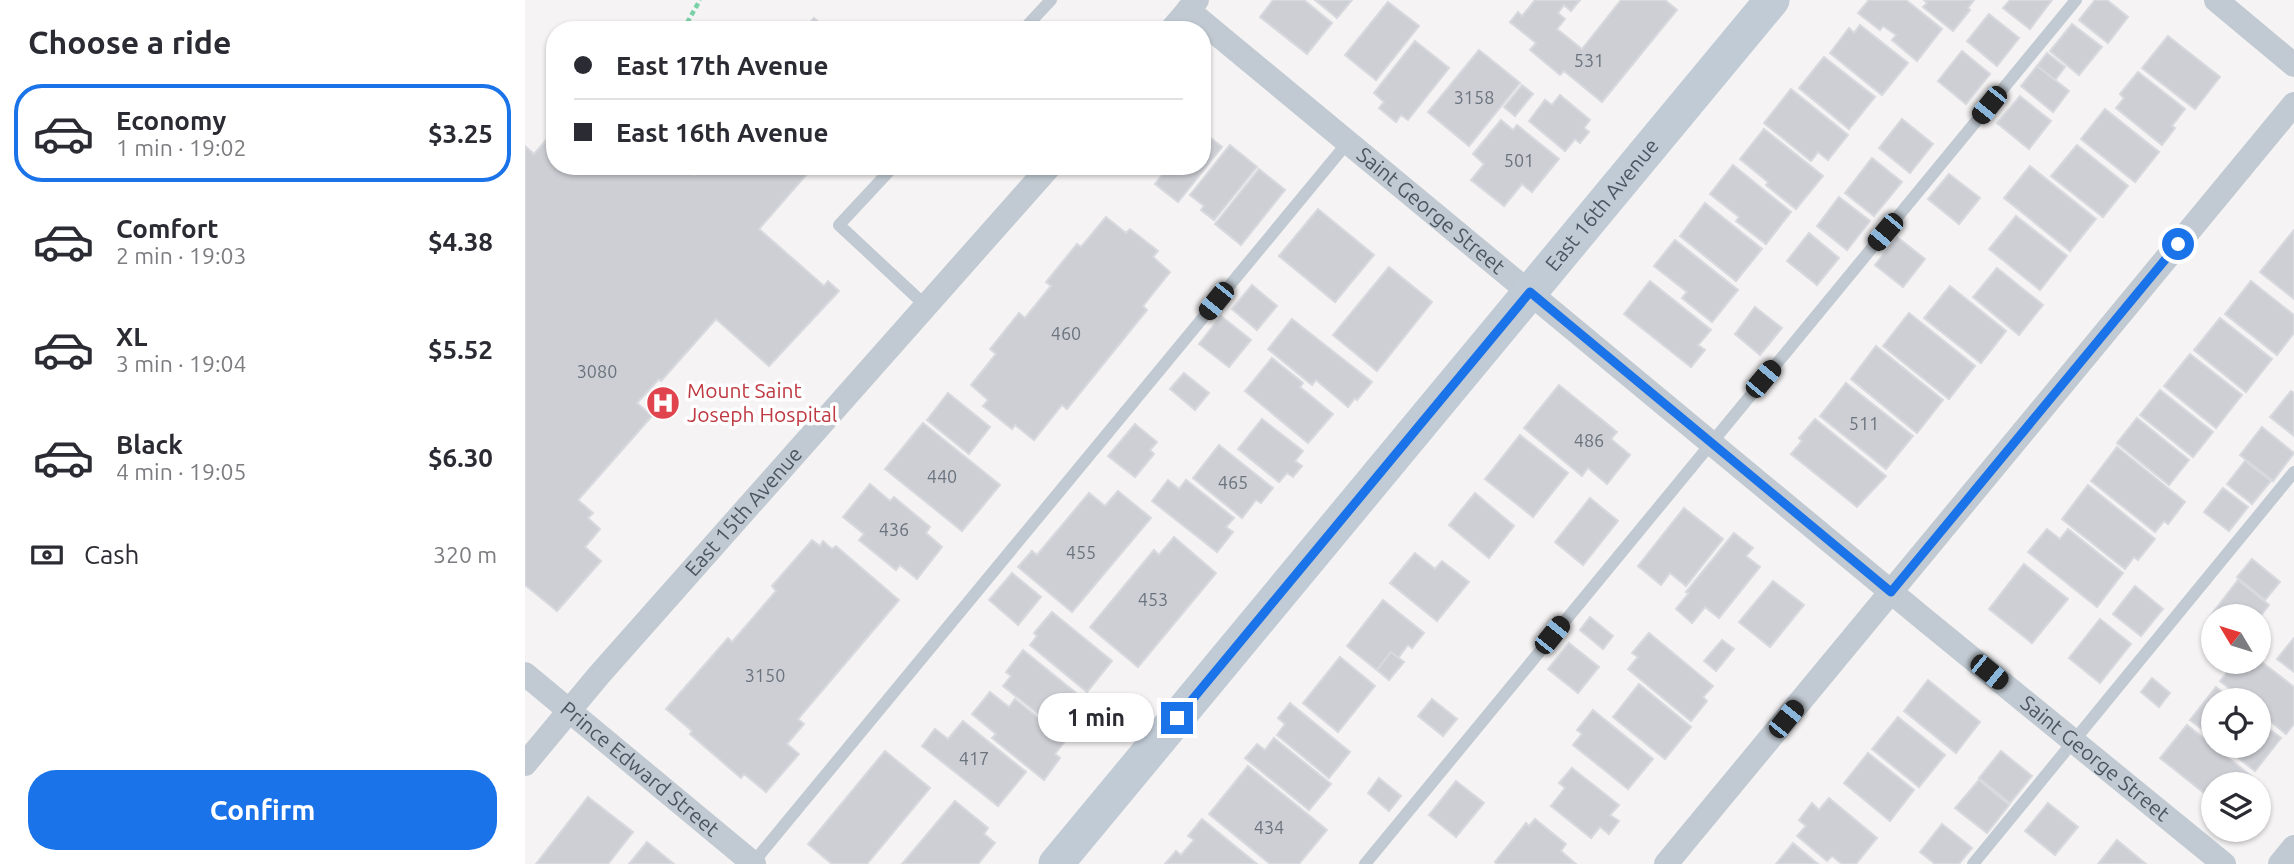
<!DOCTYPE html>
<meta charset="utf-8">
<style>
body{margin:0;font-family:Ubuntu,sans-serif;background:#f7f7f7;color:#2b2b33;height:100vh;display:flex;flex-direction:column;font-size:26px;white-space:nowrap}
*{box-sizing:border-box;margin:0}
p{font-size:23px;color:#7c7c81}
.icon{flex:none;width:38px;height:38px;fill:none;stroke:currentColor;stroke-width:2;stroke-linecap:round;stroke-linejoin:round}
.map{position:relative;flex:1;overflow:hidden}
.details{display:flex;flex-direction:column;background:#fff;width:525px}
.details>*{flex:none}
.top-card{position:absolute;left:21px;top:21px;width:665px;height:154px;border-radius:28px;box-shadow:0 2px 5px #0004;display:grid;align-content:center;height:154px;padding:0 28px;background:#fff}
.needle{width:46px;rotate:308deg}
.controls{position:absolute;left:1676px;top:604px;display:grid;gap:14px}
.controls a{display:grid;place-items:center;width:70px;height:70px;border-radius:50%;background:#fff;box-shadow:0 2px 5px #0004;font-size:35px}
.end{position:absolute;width:32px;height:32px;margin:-16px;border:9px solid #1a73e8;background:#fff;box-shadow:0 0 0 4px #fff}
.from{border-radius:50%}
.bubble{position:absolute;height:49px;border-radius:24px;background:#fff;box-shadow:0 2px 5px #0004;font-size:23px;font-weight:600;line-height:49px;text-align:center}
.car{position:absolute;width:21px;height:42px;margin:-21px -10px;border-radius:9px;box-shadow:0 0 5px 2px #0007;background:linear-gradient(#222 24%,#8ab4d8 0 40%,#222 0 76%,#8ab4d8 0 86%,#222 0)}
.top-card b{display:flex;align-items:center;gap:24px;height:66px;font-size:26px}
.top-card b+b{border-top:2px solid #e1e1e2}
.top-card i{width:18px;height:18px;background:#2b2b33}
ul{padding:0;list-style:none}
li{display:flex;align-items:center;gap:21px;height:98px;margin:0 14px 10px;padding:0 14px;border:4px solid transparent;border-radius:28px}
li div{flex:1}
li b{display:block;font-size:26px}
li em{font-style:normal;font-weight:600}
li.on{border-color:#1a73e8}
li>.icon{width:63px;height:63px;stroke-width:1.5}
h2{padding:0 28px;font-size:32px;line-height:84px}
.pay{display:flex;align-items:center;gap:18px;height:77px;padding:0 28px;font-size:26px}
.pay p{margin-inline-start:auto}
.button{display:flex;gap:14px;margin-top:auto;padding:14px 28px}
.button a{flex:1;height:80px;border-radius:28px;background:#1a73e8;color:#fff;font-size:28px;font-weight:600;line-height:80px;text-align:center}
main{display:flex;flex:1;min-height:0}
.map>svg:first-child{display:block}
.building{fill:#cdcfd5;stroke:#d7d9de;stroke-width:2}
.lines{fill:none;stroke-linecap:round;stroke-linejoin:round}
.path{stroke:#7ad0a6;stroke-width:4.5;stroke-dasharray:5 3.5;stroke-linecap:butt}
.lane{stroke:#c1cad2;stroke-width:12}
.street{stroke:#c1cad2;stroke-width:24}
.secondary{stroke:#c1cbd6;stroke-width:35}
.route{stroke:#1a73e8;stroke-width:9}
.labels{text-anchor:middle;stroke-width:7;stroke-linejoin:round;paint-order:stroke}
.number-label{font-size:18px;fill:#6b747e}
.street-label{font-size:21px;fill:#4a5661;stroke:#fff}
.health-label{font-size:21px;fill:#be3a42;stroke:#fff;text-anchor:start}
</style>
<main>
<section class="details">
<h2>Choose a ride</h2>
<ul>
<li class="on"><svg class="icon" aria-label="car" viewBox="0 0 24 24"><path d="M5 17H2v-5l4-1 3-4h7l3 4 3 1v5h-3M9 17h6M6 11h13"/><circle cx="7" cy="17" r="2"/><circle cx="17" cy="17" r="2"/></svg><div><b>Economy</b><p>1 min · 19:02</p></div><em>$3.25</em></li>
<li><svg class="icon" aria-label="car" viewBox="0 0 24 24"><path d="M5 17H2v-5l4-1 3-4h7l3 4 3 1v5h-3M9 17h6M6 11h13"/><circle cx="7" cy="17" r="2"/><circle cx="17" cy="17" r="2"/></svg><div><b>Comfort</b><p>2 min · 19:03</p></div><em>$4.38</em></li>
<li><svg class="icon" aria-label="car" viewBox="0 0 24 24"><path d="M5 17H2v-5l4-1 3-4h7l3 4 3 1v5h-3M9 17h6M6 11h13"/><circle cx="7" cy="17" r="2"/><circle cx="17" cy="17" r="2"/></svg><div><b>XL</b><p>3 min · 19:04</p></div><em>$5.52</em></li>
<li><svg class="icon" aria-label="car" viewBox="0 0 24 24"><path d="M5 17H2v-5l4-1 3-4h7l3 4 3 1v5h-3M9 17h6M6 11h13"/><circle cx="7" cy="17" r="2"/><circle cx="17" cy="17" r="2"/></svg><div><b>Black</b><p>4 min · 19:05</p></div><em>$6.30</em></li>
</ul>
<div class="pay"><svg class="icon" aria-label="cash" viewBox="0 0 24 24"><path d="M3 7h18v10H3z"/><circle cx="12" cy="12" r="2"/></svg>Cash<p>320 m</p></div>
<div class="button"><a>Confirm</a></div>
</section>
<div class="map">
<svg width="1769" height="864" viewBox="0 0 1769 864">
<rect width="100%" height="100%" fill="#f5f3f3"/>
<g class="building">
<polygon points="748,0 779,0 807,23 782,54 735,17"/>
<polygon points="790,0 827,0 812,18"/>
<polygon points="1010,0 1055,0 1046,11 1039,5 1033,13 1040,19 1032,29 1057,49 1096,0 1140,0 1152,10 1077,102 1039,71 1035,75 1005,50 1011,43 985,22 993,12 997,16"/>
<polygon points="1344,0 1381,0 1417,29 1392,61 1367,40 1371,35 1358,26 1355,30 1333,13"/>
<polygon points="1399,0 1449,0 1443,8 1445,10 1428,31 1398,7 1402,3"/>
<polygon points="1485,0 1527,0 1505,29 1478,8"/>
<polygon points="1570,0 1582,0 1603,17 1583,43 1554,20"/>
<polygon points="863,2 894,26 851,80 820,55"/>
<polygon points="1464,14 1494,38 1472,66 1442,41"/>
<polygon points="289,18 302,30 279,30"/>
<polygon points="1547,24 1577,47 1554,75 1525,51"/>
<polygon points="1335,25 1383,63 1357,95 1305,53 1324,28 1329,33"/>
<polygon points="1643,36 1695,77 1670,109 1617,68"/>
<polygon points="890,41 924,68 883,120 876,115 871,122 854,108 859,102 849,93"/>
<polygon points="954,50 995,83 944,146 903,112"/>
<polygon points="1437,51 1465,74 1441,104 1413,81"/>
<polygon points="1522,53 1540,67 1530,80 1512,66"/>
<polygon points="1299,57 1350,97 1324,129 1274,88"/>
<polygon points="1512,66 1544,91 1528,112 1496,86"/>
<polygon points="1613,72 1660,109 1647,126 1650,128 1637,145 1591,108 1599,98 1595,94"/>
<polygon points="997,85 1008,94 990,116 979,107"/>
<polygon points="1266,89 1323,135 1303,160 1293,152 1286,161 1239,123"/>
<polygon points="1035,95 1065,120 1059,128 1064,132 1055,143 1050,139 1040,151 1004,121 1020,100 1027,105"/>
<polygon points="1495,96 1526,121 1504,149 1472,123"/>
<polygon points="1580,109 1634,152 1610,182 1556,139"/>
<polygon points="1377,119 1408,144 1385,173 1354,148"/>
<polygon points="976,120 988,130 992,125 1034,159 1007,192 997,184 979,206 946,180 959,164 948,154"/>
<polygon points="1239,129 1298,176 1271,209 1241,185 1243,182 1215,159"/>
<polygon points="30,130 30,166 160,166 170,175 179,166 289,166 234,229 299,286 303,281 314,291 244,366 191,319 136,381 134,379 112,403 127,416 53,500 68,513 63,518 75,529 60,547 76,561 32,611 0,585 0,146 9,154"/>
<polygon points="677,131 697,147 653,202 630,184 644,166 677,166"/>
<polygon points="705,145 732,167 689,220 676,210 679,206 665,195"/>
<polygon points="1552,145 1603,186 1578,217 1526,176"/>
<polygon points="1347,158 1377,182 1349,216 1320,193"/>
<polygon points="1208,165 1266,212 1241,244 1211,221 1214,217 1185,194"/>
<polygon points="1505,166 1571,219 1545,251 1479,198"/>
<polygon points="734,169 760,190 716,245 690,224"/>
<polygon points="1424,174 1455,198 1434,224 1403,199"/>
<polygon points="1314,197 1345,221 1322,250 1292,226"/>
<polygon points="1180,203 1237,249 1211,281 1155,236"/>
<polygon points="793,209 849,255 810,302 754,256"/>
<polygon points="1491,216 1542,256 1515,290 1464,249"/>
<polygon points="581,217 601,233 605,229 633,251 628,257 645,272 618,306 622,310 542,409 537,405 509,440 490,425 487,429 458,406 463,400 446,385 471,354 465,349 494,313 500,318 526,286 521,282 552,244 556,247"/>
<polygon points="1769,230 1769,299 1735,272"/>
<polygon points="1284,233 1314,258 1292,285 1262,261"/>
<polygon points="1372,237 1400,259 1378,287 1350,265"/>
<polygon points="1150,240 1213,290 1187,322 1157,298 1162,292 1129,266"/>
<polygon points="864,267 907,302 852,371 808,335"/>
<polygon points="1472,268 1518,305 1494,335 1448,297"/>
<polygon points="1125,281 1186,330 1173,345 1180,350 1166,367 1099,314"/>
<polygon points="1726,281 1769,315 1769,333 1752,355 1700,314"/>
<polygon points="727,285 752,306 732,330 707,309"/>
<polygon points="1425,286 1481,331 1456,363 1399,318"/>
<polygon points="1230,307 1257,328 1235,355 1210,334"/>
<polygon points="1384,313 1450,366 1424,399 1358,346"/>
<polygon points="696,316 726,340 704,367 674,344"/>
<polygon points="1695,318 1747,359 1721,392 1669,350"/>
<polygon points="767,319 847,382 832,400 830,398 823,407 791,380 787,385 743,349"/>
<polygon points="1351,346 1418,400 1392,433 1326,379"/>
<polygon points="1665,354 1717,395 1691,428 1639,386"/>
<polygon points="747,358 778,383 775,387 808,414 783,443 720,391"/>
<polygon points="659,373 684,393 670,410 645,389"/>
<polygon points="1321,383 1388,436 1361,469 1295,416"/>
<polygon points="1034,385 1092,432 1086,439 1105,455 1082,484 1063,468 1057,476 999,428"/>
<polygon points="1635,390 1688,432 1668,457 1615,415"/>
<polygon points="1766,391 1769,393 1769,436 1745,417"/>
<polygon points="423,393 465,427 444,454 402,420"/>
<polygon points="1612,418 1664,460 1644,485 1592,443"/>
<polygon points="737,419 778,451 770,461 777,466 768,477 762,473 754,482 713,449"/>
<polygon points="1290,419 1361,476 1332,507 1266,454 1277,441 1274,438"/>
<polygon points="398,423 475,485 437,531 360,469"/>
<polygon points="610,424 632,442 625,450 629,454 610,477 583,456"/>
<polygon points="1737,427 1769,453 1748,481 1715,455"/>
<polygon points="995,435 1043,473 1008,517 960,479"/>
<polygon points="694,445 748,488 736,503 731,500 717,518 668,478"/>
<polygon points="1592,447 1660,502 1643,524 1639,521 1630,532 1566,481"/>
<polygon points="1720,461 1746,481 1727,504 1702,484"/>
<polygon points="643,480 654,489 661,480 709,518 701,527 708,532 692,552 627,501"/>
<polygon points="345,484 365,501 369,497 405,527 401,533 417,547 392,579 375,565 371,570 334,540 339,534 318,517"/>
<polygon points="1563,485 1630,539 1613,560 1609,557 1600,569 1537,519"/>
<polygon points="1698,488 1723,507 1704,531 1679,512"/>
<polygon points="593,491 626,518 547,612 493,567 507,551 512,555 564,493 580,506"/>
<polygon points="950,493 989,526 964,558 924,525"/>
<polygon points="1065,498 1093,521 1058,565 1030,542"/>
<polygon points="1159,508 1198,539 1161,586 1145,573 1136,585 1113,566"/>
<polygon points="1522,529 1535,539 1543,529 1598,573 1572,607 1503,552"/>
<polygon points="1209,533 1228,548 1221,556 1235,567 1194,618 1180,607 1167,623 1151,609 1164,593 1161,592"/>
<polygon points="649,537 691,573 613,667 565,627 629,550 634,555"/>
<polygon points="287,540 295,546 298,541 307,549 311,546 374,600 273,719 279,724 262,744 274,754 241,792 219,774 216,778 165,734 167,731 141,709 203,638 207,642 251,591 247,586"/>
<polygon points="890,553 910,569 917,561 944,582 912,621 865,583"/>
<polygon points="1727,559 1755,582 1740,600 1712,577"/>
<polygon points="1499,564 1543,599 1507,643 1464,609"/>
<polygon points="487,573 516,597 493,625 464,600"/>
<polygon points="1713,580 1744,605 1734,618 1689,617 1686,615"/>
<polygon points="1248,581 1279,605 1245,647 1214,622"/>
<polygon points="1610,586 1638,609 1616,636 1588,614"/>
<polygon points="858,600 899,633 887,648 883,645 873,658 866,652 852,670 822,646"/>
<polygon points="527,612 587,661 562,692 505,645 512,636 509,633"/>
<polygon points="1065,617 1088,636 1078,649 1055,630"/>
<polygon points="1575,619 1606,644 1575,683 1544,658"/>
<polygon points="1124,633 1188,686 1178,697 1182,701 1166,721 1103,669 1113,657 1107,653"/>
<polygon points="1769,638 1769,672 1752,659"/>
<polygon points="1197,640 1209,649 1191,671 1179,661"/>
<polygon points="1044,643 1074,667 1053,693 1023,669"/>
<polygon points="498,650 561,701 536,732 478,686 486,676 481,672"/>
<polygon points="866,652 879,662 864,680 852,670"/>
<polygon points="815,657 850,686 813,732 778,703"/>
<polygon points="1734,660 1769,687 1769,724 1761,734 1734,712 1734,700 1719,700 1695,681 1711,662 1734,662"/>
<polygon points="1627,678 1645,693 1634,707 1616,692"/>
<polygon points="1403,680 1455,722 1431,753 1379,711"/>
<polygon points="1114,684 1166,727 1140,759 1088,717"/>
<polygon points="1691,687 1708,700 1689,700 1689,738 1665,720"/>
<polygon points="465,692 484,707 490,699 541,740 530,754 535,758 519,780 467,738 471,734 447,714"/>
<polygon points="907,699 932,719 918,736 893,716"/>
<polygon points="765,703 825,752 804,778 752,735 760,724 753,718"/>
<polygon points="1068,710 1128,759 1103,789 1048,745 1057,734 1052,730"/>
<polygon points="1373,717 1420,755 1394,787 1347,749"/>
<polygon points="438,721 501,772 473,806 397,746 410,729 423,739"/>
<polygon points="1734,721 1756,738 1730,771 1698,746 1734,746"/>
<polygon points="1662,725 1726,776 1719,784 1689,784 1689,801 1635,758"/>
<polygon points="749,738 806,784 784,810 720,758 732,744 740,750"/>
<polygon points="360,751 405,788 342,864 307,864 283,844"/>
<polygon points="1476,751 1507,776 1485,803 1454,778"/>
<polygon points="1343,753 1389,790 1365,821 1319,783"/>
<polygon points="723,766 802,830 774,864 745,864 684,814"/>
<polygon points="1047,768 1094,805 1085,815 1094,821 1084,834 1075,827 1066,838 1026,806 1040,788 1034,783"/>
<polygon points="854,778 876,796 864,811 843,793"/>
<polygon points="1454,780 1484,805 1462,833 1430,808"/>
<polygon points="931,781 959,803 931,837 904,815"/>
<polygon points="63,797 108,832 83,864 11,864"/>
<polygon points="1304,798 1352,838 1331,864 1317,864 1307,856 1302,861 1272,836 1281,826 1274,820 1287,803 1294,810"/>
<polygon points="430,801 463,828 459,834 470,843 453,864 377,864"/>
<polygon points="1523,803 1553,827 1530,855 1500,831"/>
<polygon points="677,819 732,864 640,864 651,851 656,855 669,840 663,836"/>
<polygon points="1010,819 1041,844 1036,851 1051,864 972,864 970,862 1001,823 1004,826"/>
<polygon points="1417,824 1447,848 1434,864 1410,864 1395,852"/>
<polygon points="1592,840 1621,864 1573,864"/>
<polygon points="122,842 149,864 104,864"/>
<polygon points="1268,843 1293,864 1251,864"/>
</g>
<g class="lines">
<polyline class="path" points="158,30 175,0"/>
<g class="lane">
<polyline points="498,30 526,0"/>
<polyline points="369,166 314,225 401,306"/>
<polyline points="227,864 823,142"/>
<polyline points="840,864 1551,0"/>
<polyline points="1448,864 1769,472"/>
</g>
<g class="street">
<polyline points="1691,0 1769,65"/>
<path id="s1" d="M663,10L1400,620L1699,864"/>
<polyline points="646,30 672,0"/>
<path id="s2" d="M0,674L229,864"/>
<path id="s3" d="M0,764L74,675L525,166"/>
<polyline points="1141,864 1769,104"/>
<polyline points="1755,864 1769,847"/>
</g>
<path class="secondary" id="s4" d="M531,864L1247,0"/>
</g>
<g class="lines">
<polyline class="route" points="652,718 1005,292 1366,592 1653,244"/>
</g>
<defs>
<g id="hospital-disc" transform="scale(1.75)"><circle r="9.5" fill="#e0444e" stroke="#fff"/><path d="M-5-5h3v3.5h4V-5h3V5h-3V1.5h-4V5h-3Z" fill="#fff"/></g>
</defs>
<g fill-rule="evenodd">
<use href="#hospital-disc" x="138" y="403"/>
</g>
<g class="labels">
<g class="number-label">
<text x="1064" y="67">531</text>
<text x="949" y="104">3158</text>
<text x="994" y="167">501</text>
<text x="541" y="340">460</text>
<text x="72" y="378">3080</text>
<text x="1339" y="430">511</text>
<text x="1064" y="447">486</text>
<text x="417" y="483">440</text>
<text x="708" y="489">465</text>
<text x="369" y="536">436</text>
<text x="556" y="559">455</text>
<text x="628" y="606">453</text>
<text x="240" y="682">3150</text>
<text x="449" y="765">417</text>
<text x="744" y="834">434</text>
</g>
<g class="street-label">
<text dy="7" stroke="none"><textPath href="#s4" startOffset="856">East 16th Avenue</textPath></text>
<text dy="7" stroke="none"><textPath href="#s1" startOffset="315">Saint George Street</textPath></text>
<text dy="7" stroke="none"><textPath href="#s3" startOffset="334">East 15th Avenue</textPath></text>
<text dy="7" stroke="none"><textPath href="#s1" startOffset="1176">Saint George Street</textPath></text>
<text dy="7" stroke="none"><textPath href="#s2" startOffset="149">Prince Edward Street</textPath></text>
</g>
<g class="health-label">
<text x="162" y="398">Mount Saint<tspan x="162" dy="24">Joseph Hospital</tspan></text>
</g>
</g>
</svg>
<div class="controls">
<a><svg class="needle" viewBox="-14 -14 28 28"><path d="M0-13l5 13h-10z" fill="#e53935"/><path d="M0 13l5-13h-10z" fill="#7c7c81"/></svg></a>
<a><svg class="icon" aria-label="locate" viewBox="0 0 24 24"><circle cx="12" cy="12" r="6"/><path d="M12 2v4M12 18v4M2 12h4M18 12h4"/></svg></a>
<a><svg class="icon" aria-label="layers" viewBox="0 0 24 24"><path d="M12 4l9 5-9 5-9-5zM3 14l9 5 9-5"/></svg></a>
</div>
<i class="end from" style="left:1653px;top:244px"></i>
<i class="end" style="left:652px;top:718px"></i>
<div class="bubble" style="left:513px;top:693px;width:116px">1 min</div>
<i class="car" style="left:1464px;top:105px;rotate:219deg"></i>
<i class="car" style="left:1360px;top:232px;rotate:220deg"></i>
<i class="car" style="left:691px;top:301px;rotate:219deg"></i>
<i class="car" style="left:1238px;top:379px;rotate:40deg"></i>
<i class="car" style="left:1027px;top:635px;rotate:39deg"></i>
<i class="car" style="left:1464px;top:672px;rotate:129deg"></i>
<i class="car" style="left:1261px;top:719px;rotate:39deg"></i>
<div class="top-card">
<b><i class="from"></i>East 17th Avenue</b>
<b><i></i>East 16th Avenue</b>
</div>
</div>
</main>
